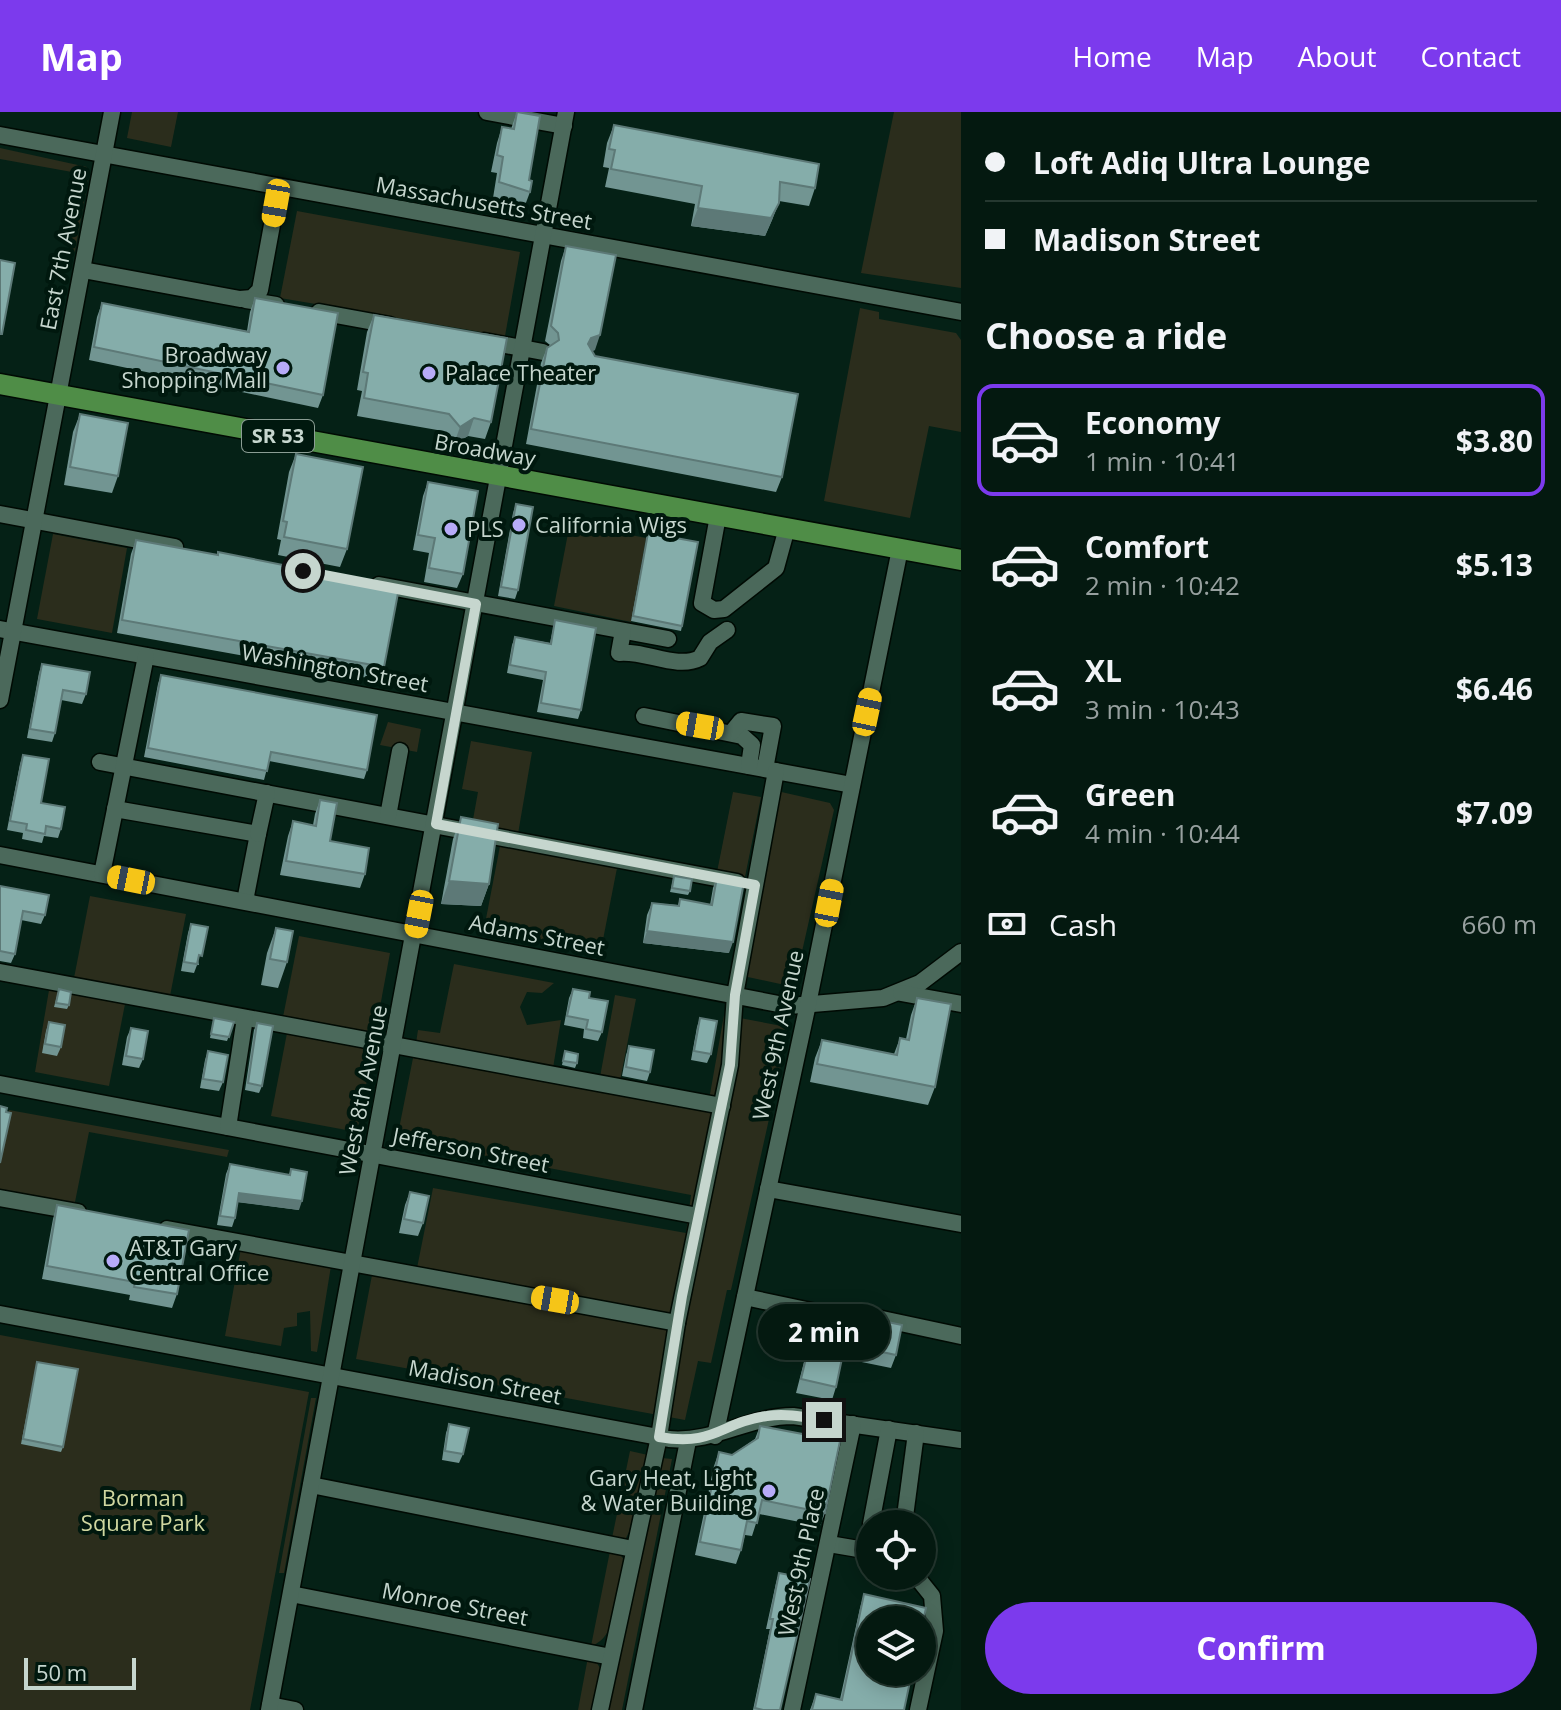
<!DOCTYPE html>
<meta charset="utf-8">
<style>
body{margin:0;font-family:"Open Sans",sans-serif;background:#0d2219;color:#f1f3f6;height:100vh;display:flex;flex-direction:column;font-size:30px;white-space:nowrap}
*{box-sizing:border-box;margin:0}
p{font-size:26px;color:#97a09f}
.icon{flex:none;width:44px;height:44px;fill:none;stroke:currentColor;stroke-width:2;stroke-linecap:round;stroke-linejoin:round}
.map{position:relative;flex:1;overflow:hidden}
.sheet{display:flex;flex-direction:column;background:#041910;width:600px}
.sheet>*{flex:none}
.top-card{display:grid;align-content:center;height:176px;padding:0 24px;background:#041910}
.fabs{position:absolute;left:856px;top:1398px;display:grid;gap:16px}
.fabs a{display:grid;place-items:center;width:80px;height:80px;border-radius:50%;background:#041910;box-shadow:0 4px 20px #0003,0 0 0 2px #253830;font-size:40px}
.scale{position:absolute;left:24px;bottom:20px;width:112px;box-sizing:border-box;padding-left:8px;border:4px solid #c6d6ce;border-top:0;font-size:22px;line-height:28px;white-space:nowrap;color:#c6d6ce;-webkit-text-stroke:6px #00180e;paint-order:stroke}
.end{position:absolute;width:36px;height:36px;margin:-18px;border:10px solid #c6d6ce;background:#111;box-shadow:0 0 0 4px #111}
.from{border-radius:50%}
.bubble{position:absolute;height:56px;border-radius:28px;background:#041910;box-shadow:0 4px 20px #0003,0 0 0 2px #253830;font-size:26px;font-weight:700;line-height:56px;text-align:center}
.car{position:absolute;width:24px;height:48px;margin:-24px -12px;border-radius:10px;box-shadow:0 0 6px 2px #0007;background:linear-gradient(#f5c518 24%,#345 0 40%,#f5c518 0 76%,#345 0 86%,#f5c518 0)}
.top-card b{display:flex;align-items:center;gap:28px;height:76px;font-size:30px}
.top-card b+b{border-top:2px solid #253830}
.top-card i{width:20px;height:20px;background:#f1f3f6}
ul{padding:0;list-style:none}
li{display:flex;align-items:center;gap:24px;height:112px;margin:0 16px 12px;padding:0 8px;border:4px solid transparent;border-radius:16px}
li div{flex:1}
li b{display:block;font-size:30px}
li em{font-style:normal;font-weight:700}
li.active{border-color:#7c3aed}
li>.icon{width:72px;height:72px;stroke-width:1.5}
h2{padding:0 24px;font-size:36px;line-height:96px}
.pay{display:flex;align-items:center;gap:20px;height:88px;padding:0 24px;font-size:30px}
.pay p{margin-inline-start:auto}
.cta{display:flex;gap:16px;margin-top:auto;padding:16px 24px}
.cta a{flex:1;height:92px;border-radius:48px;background:#7c3aed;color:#fff;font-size:32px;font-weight:700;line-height:92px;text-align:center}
header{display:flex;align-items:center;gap:48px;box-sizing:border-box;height:112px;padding:0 40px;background:#7c3aed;color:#fff}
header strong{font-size:38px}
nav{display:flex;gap:44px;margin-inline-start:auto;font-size:28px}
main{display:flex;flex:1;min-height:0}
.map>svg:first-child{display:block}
.green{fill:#2b2d1c}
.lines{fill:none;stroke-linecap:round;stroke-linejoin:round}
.minor-casing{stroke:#000a03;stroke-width:19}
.major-casing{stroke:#000a03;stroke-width:23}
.minor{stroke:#4b695b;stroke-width:16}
.major{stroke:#4f8d47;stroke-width:20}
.wall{fill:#729592}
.shaded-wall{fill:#5d7977}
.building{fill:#85adaa;stroke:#5d7977;stroke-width:2}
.route{stroke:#c6d6ce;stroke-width:10}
.poi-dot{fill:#b7abf8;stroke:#00180e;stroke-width:3}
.labels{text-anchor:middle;stroke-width:8;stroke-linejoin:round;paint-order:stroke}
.shield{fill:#00180e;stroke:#8b9d94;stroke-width:2}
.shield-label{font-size:20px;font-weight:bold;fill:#c6d6ce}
.street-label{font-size:22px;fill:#c6d6ce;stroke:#00180e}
.poi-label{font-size:22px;fill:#c6d6ce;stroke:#00180e;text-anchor:start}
.park-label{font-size:22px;fill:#d0d7a0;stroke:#00180e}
</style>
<header>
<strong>Map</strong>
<nav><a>Home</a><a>Map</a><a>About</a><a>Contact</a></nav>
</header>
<main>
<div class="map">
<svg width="961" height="1598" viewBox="0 0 961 1598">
<rect width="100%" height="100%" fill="#052116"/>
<g class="green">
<polygon points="132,0 178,0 171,35 127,26"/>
<polygon points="894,0 961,0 961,176 861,161"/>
<polygon points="0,36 87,55 88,68 75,139 71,145 68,145 83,62 0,47"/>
<polygon points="297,99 520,140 505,224 280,186"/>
<polygon points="860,196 879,200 879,207 956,221 961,228 961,320 929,314 910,406 824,389"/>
<polygon points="570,411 646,426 631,510 554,494"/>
<polygon points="53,422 127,436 112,521 37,507"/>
<polygon points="388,610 421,617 417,640 380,633"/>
<polygon points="471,629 532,640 518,722 472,713 478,680 462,677"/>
<polygon points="777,679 830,691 834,698 794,875 743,864"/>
<polygon points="733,680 761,685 745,765 717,760"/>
<polygon points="500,734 617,756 601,838 484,817"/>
<polygon points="90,784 186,802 170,884 74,866"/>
<polygon points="299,824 390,841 375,922 283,905"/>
<polygon points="454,852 554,871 542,881 527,880 520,895 527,913 561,908 553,956 416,931 418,918 440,921"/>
<polygon points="49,878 125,892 109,974 35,960"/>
<polygon points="615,883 636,887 620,969 600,965"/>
<polygon points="724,903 787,915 787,926 731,1178 727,1178 711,1251 698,1249 685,1308 356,1247 372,1163 417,1156 433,1076 686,1121 691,1083 397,1027 413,946 707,999"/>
<polygon points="287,921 373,937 357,1020 271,1004"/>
<polygon points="9,998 229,1038 227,1045 89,1020 74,1095 0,1081 0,1047"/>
<polygon points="241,1136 331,1154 317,1240 311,1239 310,1199 297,1201 297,1214 284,1216 281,1234 225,1224"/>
<polygon points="0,1223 309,1280 250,1598 0,1598"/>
<polygon points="311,1286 316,1286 284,1461 279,1461"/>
<polygon points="630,1339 648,1343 629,1420 626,1426 612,1426"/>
<polygon points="662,1346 672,1347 622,1598 606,1598"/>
<path d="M610,1439L620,1442L624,1448C620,1472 619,1526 591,1534Z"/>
<path d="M588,1545C611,1556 600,1578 596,1598H578Z"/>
</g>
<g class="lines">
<g class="minor-casing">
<g id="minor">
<polyline points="487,0 564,14"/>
<polyline points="0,23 961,200"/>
<polyline points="83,158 240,187 252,186 260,178 279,75"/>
<polyline points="246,188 276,193"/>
<polyline points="319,200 390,213"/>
<polyline points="484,229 543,240"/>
<polyline points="0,402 175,435"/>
<polyline points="718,404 702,491 714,498 724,497 776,456 787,416"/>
<polyline points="379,473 668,527"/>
<polyline points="0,517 852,673"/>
<path d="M623,519L619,541C645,538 677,558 700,546L710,530L727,518"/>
<polyline points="0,588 112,0"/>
<polyline points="644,604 742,624 752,633 749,654"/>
<polyline points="732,620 741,609 773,614 765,657"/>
<polyline points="100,650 737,770"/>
<polyline points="115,697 258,722 245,789"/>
<polyline points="388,704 400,639"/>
<polyline points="258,722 267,681"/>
<polyline points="0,743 789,894 883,886 920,871 961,840"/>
<polyline points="102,762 146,544"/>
<polyline points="0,860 722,994"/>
<polyline points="901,881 961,892"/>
<polyline points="0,972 698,1104"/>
<polyline points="228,1015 245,906"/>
<polyline points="768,1077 961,1112"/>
<polyline points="0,1086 78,1100"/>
<polyline points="167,1117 677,1211"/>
<polyline points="745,1185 816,1200 854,1201 961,1224"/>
<path d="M0,1202L669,1327C714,1331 749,1304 793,1304L961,1328"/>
<polyline points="715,1324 808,892 900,437"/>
<polyline points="311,1373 633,1437"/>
<polyline points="871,1412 889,1317"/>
<polyline points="904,1412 916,1321"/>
<polyline points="829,1432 870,1439"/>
<polyline points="916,1464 932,1484 935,1519 918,1598"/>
<polyline points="291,1482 611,1545"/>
<polyline points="270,1593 295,1598"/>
<polyline points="269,1598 566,0"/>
<polyline points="600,1598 659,1325 677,1211 730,953 735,883 776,659"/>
<polyline points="634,1598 688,1329"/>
<polyline points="792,1598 853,1312"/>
</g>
</g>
<g class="major-casing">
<polyline id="major" points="0,272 961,448"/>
</g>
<use href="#minor" class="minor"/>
<use href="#major" class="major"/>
</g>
<g class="wall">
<polygon points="517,0 530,80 524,96 493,86 497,61 491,60 497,31 502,15 511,17"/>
<polygon points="614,13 815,76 809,94 779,89 772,108 765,124 691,114 695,92 605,75 609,56 603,55 607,31"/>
<polygon points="566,134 595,238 592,239 595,244 782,365 776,380 526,332 541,251 547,236 550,233 545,229 561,149"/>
<polygon points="255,186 323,283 318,296 89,248 97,205 102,191 247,219 250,200"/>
<polygon points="374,203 491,310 485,327 468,324 454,332 443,319 357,304 362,279 357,278 367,220"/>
<polygon points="80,302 118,364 112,381 64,373 73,320"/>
<polygon points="296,342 347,437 340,455 278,443 281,428 277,427 289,360"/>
<polygon points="428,370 463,462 457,476 424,470 429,441 413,438 423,384"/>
<polygon points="516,392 518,478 515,487 498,484 513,401"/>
<polygon points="648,421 682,514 681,519 631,509"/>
<polygon points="136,428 384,555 379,568 117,521 131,442"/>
<polygon points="555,508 581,598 578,607 537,600 543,568 507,561 512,533 515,525 550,531"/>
<polygon points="42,552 86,582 82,592 61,588 55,621 52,630 27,626 39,561"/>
<polygon points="161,563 367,658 364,667 269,649 264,668 144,645 158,572"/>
<polygon points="23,643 41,691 61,717 58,726 44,724 42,731 22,727 23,721 7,718 20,652"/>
<polygon points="320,688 330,729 365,762 360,776 280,763 288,724 293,709 313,713 315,702"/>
<polygon points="461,705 489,772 481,794 441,792 453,727"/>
<polygon points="674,764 690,779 688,783 670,780"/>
<polygon points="717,765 729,841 643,831 647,803 652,791 678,793 680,787 710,793 713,776"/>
<polygon points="0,774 45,803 41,812 21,808 15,842 11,851 0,849"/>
<polygon points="191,812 199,853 197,853 194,861 181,859 188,821"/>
<polygon points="276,816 287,850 278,876 261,873 267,841"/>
<polygon points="59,877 69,893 67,897 54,895"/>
<polygon points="573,877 589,886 602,920 598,929 583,926 584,917 564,913 569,886"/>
<polygon points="917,886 935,975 928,993 810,970 815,946 822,928 894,942 900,926 906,927 911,903"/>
<polygon points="214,906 234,910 227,929 210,926"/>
<polygon points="700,906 711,942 707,951 691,948 697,915"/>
<polygon points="49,910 61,935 57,944 42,941 46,919"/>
<polygon points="257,911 262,974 259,981 245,978 254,918"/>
<polygon points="131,916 143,947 139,956 122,953 127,925"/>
<polygon points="629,934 650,960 647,969 622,964 626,943"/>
<polygon points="208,939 223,970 219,979 200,976 205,948"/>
<polygon points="565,939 577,951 575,956 562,953"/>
<polygon points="230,1052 289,1063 291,1057 299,1098 238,1090 235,1106 232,1115 217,1113 226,1062"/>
<polygon points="410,1080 423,1111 418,1124 399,1121 405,1093"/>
<polygon points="57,1093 177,1182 172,1196 129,1188 130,1183 42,1167 53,1107"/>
<polygon points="818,1197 849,1202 896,1243 891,1256 842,1246 836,1275 832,1288 796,1281 814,1211"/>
<polygon points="37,1250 63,1335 61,1340 21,1332"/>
<polygon points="449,1312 463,1342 459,1351 442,1348 446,1321"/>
<polygon points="760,1314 825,1401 820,1414 759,1402 752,1424 745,1423 741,1438 736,1452 695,1443 714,1354 719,1340 732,1343 755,1327"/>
<polygon points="779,1461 780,1598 753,1598 770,1517 766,1517 776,1471"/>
<polygon points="864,1482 904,1598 810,1598 816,1582 840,1587 860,1496"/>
</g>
<g class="shaded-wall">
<polygon points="779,91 772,108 765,124 691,114 698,96"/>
<polygon points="600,223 595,238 586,241 588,232 591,226"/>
<polygon points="474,306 468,324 454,332 460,315"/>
<polygon points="449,769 489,772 481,794 441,792"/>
<polygon points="647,819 733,830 729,841 643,831"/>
<polygon points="239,1081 302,1089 299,1098 236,1090"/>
</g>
<g class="building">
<polygon points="517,0 540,4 529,68 532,69 530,80 499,70 503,45 497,43 502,15 514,17"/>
<polygon points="614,13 819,52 815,76 780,70 779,91 771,106 698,96 702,74 611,57 615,38 609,37"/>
<polygon points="566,134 616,143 600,223 591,226 588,232 595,244 798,282 782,365 531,317 547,236 559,228 558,221 551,214"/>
<polygon points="0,148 15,151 2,222 0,222"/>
<polygon points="255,186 338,201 323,283 94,235 102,191 249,220"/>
<polygon points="374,203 507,226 491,310 474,306 460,315 449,302 364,286 368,261 363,260"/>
<polygon points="80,302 128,311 118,364 70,355"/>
<polygon points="296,342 363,355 347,437 284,425 287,410 283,409"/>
<polygon points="428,370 478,379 463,462 429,456 435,426 418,423"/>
<polygon points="516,392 533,395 518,478 501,475"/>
<polygon points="648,421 698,430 682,514 633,504"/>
<polygon points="136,428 218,443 218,440 399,476 384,555 122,508"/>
<polygon points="555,508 596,516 581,598 541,591 546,560 510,553 515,525 551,532"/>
<polygon points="42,552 90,560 86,582 63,578 55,621 30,617"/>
<polygon points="161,563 377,603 367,658 271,640 267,659 148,636"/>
<polygon points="23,643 49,647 41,691 65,695 61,717 46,714 45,722 26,718 27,712 10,709"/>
<polygon points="320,688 337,691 330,729 369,736 365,762 286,749 293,709 316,714"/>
<polygon points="461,705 498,712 489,772 449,769"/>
<polygon points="674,764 692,767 690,779 672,776"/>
<polygon points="717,765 744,770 733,830 647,819 652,791 679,794 680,787 712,793"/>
<polygon points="0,774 49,783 45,803 23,799 15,842 0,839"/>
<polygon points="191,812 208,815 202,844 199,843 197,852 184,850"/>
<polygon points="276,816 293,819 287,850 270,847"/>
<polygon points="59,877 71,880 69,893 56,891"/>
<polygon points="573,877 590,880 589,886 608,889 602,920 586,917 588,908 567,904"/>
<polygon points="917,886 951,892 935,975 817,952 822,928 897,943 900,926 909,928"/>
<polygon points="214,906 234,910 229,925 211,922"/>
<polygon points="700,906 717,909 711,942 694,939"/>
<polygon points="49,910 65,913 61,935 45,932"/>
<polygon points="257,911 273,914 262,974 248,971"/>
<polygon points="131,916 148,919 143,947 126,944"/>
<polygon points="629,934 654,938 650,960 626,955"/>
<polygon points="208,939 228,943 223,970 203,967"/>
<polygon points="565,939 578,942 577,951 563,949"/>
<polygon points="0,994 7,996 6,1000 11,1001 0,1051"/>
<polygon points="230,1052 290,1063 291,1057 307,1060 302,1089 239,1081 235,1106 220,1104"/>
<polygon points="410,1080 429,1084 423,1111 404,1107"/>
<polygon points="57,1093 189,1118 177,1182 134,1175 135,1170 47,1154"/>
<polygon points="818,1197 849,1198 849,1202 902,1213 896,1243 845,1232 836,1275 801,1267"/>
<polygon points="37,1250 78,1257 63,1335 23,1327"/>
<polygon points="449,1312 469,1316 463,1342 445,1339"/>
<polygon points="760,1314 840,1329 825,1401 762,1388 757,1411 747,1409 741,1438 700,1430 719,1340 732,1343 758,1326"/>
<polygon points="779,1461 810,1467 780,1598 763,1598 755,1596 773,1507 770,1507"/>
<polygon points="864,1482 926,1496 922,1514 922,1508 870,1508 870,1560 912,1560 904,1598 812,1598 816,1582 842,1588"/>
</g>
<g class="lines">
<path class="route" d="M303,459L476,492L436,712L755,773L735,883L730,953L682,1184L659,1325C715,1335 721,1310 767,1304C786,1301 805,1305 824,1308"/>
</g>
<g class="poi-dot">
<circle cx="283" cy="256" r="8"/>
<circle cx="429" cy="261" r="8"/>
<circle cx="519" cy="413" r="8"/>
<circle cx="451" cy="417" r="8"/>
<circle cx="113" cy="1149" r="8"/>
<circle cx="769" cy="1379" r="8"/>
</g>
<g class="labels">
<rect class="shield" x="242" y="308" width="72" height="32" rx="6"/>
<g class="shield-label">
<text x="278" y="331">SR 53</text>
</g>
<g class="street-label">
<text transform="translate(484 91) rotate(10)" y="8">Massachusetts Street</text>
<text transform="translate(63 137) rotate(-79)" y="8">East 7th Avenue</text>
<text transform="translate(485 338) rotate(10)" y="8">Broadway</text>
<text transform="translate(335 556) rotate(10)" y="8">Washington Street</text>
<text transform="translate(537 823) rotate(11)" y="8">Adams Street</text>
<text transform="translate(778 923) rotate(-78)" y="8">West 9th Avenue</text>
<text transform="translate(363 978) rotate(-79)" y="8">West 8th Avenue</text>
<text transform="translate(471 1038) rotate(11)" y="8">Jefferson Street</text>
<text transform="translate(485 1270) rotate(11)" y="8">Madison Street</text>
<text transform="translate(801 1450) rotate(-78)" y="8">West 9th Place</text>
<text transform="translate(455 1492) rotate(11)" y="8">Monroe Street</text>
</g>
<g class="poi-label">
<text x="267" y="251" text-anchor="end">Broadway<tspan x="267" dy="25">Shopping Mall</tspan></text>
<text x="445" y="269">Palace Theater</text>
<text x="535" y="421">California Wigs</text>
<text x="467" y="425">PLS</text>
<text x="129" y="1144">AT&amp;T Gary<tspan x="129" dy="25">Central Office</tspan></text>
<text x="753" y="1374" text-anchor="end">Gary Heat, Light<tspan x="753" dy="25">&amp; Water Building</tspan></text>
</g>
<g class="park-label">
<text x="143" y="1394">Borman<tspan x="143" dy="25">Square Park</tspan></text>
</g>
</g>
</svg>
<div class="fabs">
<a><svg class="icon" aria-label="locate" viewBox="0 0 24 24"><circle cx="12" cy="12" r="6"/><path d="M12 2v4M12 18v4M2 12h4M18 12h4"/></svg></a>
<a><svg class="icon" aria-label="layers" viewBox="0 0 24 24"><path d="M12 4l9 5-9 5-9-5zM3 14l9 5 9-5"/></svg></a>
</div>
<div class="scale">50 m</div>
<i class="end from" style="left:303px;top:459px"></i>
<i class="end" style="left:824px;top:1308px"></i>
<div class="bubble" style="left:758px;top:1192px;width:132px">2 min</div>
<i class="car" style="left:276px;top:91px;rotate:190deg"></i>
<i class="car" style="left:867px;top:600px;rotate:12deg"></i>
<i class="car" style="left:700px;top:614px;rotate:280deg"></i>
<i class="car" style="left:131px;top:768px;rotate:281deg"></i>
<i class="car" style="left:829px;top:791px;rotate:11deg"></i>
<i class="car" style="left:419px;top:802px;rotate:191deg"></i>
<i class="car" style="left:555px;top:1188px;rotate:280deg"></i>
</div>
<section class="sheet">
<div class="top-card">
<b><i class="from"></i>Loft Adiq Ultra Lounge</b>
<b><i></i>Madison Street</b>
</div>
<h2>Choose a ride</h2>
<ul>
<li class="active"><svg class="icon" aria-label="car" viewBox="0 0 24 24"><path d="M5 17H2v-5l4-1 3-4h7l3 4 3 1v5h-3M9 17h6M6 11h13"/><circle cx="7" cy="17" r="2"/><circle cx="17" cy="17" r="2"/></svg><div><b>Economy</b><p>1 min · 10:41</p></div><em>$3.80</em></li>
<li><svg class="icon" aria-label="car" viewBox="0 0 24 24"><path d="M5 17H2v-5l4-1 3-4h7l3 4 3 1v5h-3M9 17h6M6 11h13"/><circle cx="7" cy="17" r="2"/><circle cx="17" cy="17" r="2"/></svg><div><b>Comfort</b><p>2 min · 10:42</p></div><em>$5.13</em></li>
<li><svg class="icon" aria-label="car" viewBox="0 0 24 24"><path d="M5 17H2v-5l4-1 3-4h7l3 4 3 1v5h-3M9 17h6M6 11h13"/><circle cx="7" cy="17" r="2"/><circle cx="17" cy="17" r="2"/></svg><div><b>XL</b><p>3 min · 10:43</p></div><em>$6.46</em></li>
<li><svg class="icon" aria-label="car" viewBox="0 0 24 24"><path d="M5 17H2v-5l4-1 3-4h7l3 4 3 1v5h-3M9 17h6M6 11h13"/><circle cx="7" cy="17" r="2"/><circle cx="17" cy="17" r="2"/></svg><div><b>Green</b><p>4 min · 10:44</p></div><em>$7.09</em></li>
</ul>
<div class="pay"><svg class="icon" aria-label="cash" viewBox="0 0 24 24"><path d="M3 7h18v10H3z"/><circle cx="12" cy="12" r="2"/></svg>Cash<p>660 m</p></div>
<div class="cta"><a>Confirm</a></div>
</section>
</main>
